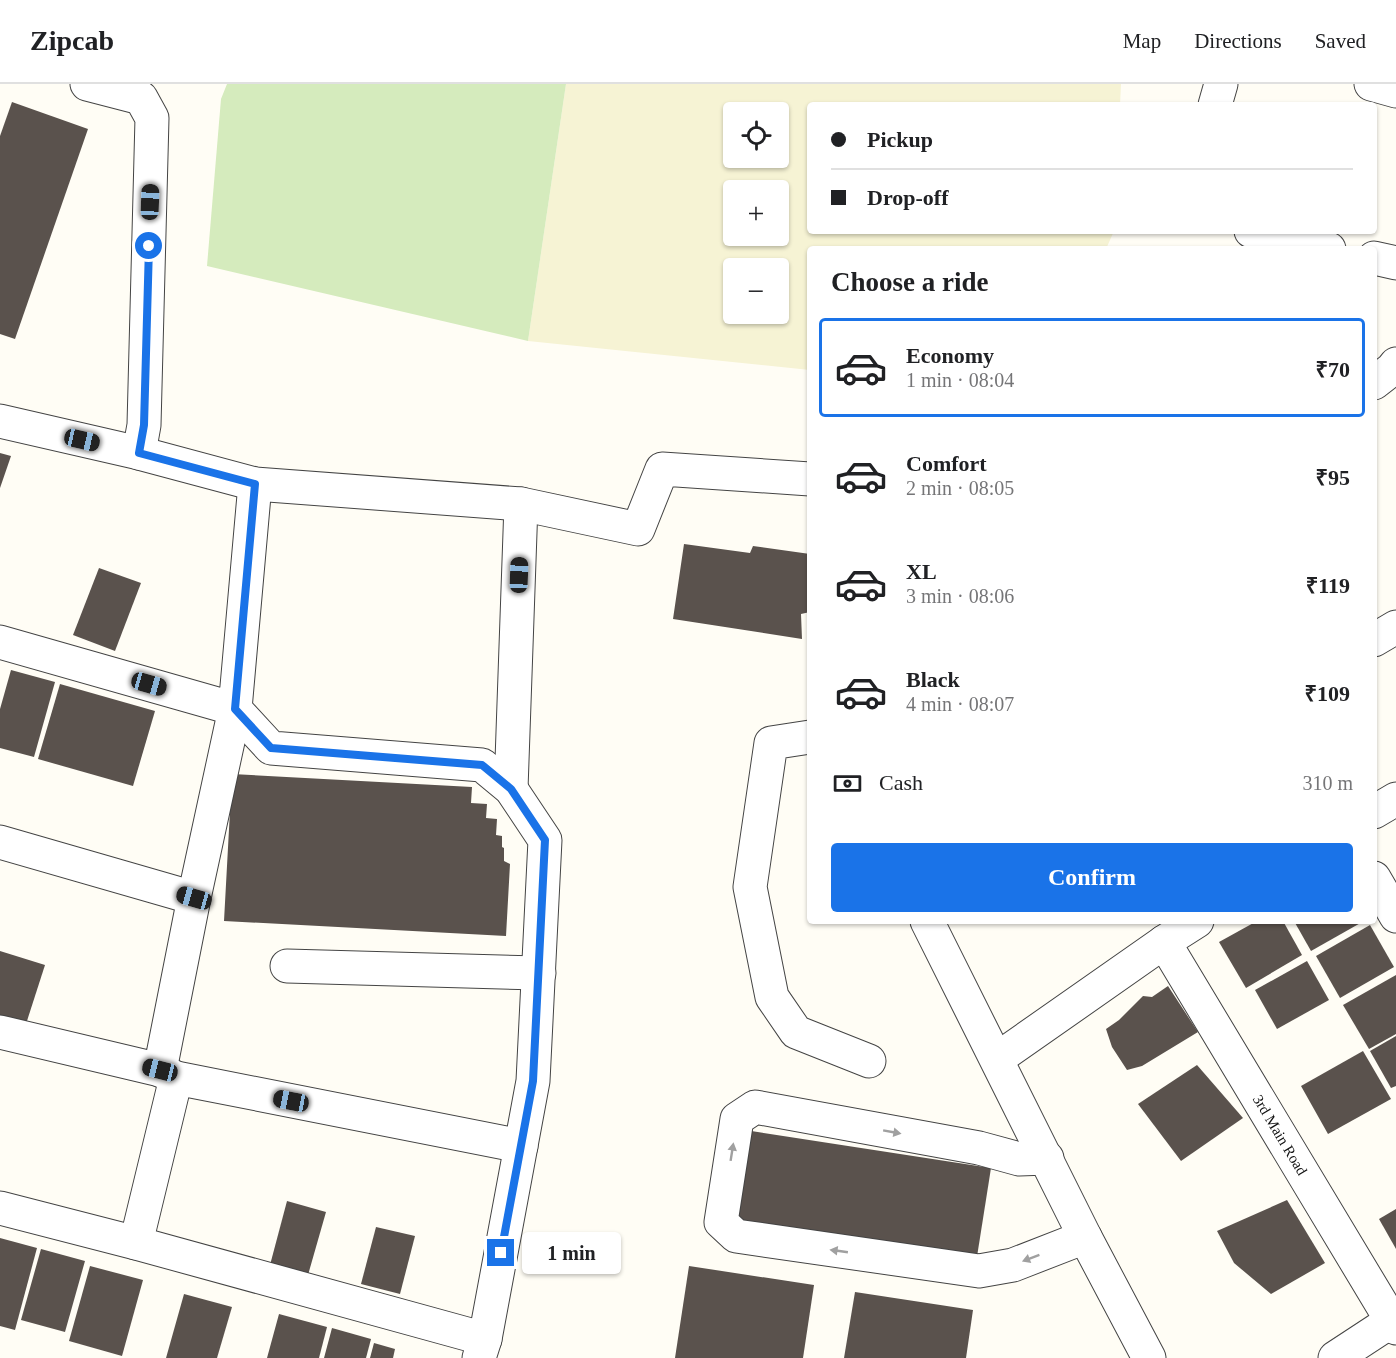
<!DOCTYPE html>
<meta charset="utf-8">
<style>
body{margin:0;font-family:Georgia,serif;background:#f6f6f6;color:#202124;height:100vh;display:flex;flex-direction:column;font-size:22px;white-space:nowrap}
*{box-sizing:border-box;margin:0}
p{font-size:20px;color:#757577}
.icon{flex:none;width:33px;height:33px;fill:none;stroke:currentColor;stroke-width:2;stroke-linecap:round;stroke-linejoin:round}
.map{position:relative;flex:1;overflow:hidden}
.details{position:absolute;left:807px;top:162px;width:570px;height:678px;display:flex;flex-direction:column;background:#fff;border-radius:6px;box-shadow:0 2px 4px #0004}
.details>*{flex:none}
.top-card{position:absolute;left:807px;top:18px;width:570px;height:132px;border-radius:6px;box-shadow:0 2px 4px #0004;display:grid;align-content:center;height:132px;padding:0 24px;background:#fff}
.tools{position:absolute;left:723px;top:18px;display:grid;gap:12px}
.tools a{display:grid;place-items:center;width:66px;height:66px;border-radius:6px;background:#fff;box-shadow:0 2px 4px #0004;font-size:30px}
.end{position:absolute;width:27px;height:27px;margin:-14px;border:8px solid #1a73e8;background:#fff;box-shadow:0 0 0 3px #fff}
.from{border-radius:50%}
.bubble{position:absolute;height:42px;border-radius:6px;background:#fff;box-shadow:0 2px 4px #0004;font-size:20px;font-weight:700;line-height:42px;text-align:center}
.car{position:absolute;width:18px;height:36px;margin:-18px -9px;border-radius:8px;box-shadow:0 0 4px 2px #0007;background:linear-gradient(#222 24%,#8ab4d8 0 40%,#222 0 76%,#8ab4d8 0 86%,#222 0)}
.top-card b{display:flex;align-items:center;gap:21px;height:57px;font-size:22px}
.top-card b+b{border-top:2px solid #e0e0e0}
.top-card i{width:15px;height:15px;background:#202124}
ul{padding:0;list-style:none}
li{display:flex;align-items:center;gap:18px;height:99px;margin:0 12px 9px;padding:0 12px;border:3px solid transparent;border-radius:6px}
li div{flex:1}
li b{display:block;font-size:22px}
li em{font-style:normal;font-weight:700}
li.active{border-color:#1a73e8}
li>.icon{width:54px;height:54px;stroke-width:1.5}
h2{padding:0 24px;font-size:27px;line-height:72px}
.pay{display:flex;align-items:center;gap:15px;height:66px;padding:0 24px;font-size:22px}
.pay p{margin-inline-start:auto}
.cta{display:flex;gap:12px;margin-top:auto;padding:12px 24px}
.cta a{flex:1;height:69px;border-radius:6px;background:#1a73e8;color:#fff;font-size:24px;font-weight:700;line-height:69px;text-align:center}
header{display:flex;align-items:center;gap:36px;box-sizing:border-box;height:84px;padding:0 30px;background:#fff;border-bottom:2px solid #e0e0e0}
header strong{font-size:28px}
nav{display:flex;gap:33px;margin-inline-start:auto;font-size:21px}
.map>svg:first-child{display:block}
.farmland{fill:#f6f3d4;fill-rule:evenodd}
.green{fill:#d5ebbd}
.building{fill:#5a524d}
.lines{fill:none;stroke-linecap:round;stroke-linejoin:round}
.minor-casing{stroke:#444;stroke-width:35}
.minor{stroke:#fff;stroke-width:33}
.oneway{fill:#a0a0a0}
.route{stroke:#1a73e8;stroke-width:8}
.labels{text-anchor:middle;stroke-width:6;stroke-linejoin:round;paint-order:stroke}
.street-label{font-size:15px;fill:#111;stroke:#fff}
</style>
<header>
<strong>Zipcab</strong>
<nav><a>Map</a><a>Directions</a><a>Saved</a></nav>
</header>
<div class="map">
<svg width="1396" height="1274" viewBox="0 0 1396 1274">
<rect width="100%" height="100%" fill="#fffdf5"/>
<path class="farmland" d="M566,0H1121L1120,21H810V147H1114L1106,165H810V286L528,257ZM734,28H778V74H734ZM734,106H778V152H734ZM734,184H778V230H734Z"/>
<polygon class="green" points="227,0 566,0 528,257 207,182 221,15"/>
<g class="building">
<polygon points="12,18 88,45 15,255 0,250 0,52"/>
<polygon points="0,369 11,372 0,404"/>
<polygon points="684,460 750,469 753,462 810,470 810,528 801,530 802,555 673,535"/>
<polygon points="99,484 141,499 115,567 73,551"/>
<polygon points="11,586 55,598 34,673 0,664 0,625"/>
<polygon points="60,600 155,627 133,702 38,675"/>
<polygon points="232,690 472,703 471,719 487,720 486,734 497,735 496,751 502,752 502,763 504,764 504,777 510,780 506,852 224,837"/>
<polygon points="1257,837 1283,837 1302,871 1246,904 1219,858"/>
<polygon points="1294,837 1364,837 1311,867"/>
<polygon points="1370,841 1394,883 1340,914 1316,872"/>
<polygon points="0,867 45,881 26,940 0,932"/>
<polygon points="1307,877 1329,916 1277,945 1255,906"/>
<polygon points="1396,891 1396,950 1369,965 1343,921"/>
<polygon points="1168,902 1198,948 1142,982 1127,986 1112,963 1106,945 1119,936 1143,912 1152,913"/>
<polygon points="1396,952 1396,1002 1391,1004 1370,967"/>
<polygon points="1363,967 1391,1015 1328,1050 1301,1002"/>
<polygon points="1197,981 1243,1034 1181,1077 1138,1020"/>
<polygon points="745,1046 991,1084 976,1179 730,1141"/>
<polygon points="1287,1116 1325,1179 1271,1210 1234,1179 1217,1147"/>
<polygon points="287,1117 326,1128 308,1191 270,1181"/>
<polygon points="1396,1125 1396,1165 1379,1135"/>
<polygon points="376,1143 415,1152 400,1210 361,1200"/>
<polygon points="0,1154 37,1164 15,1246 0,1242"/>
<polygon points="41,1165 85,1177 65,1248 21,1236"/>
<polygon points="90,1182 143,1196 122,1272 69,1257"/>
<polygon points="689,1182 814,1201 803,1274 675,1274"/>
<polygon points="855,1208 973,1226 966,1274 844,1274"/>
<polygon points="184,1210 232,1223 217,1274 166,1274"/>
<polygon points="279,1230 327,1243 319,1274 267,1274"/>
<polygon points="332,1244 371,1255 366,1274 324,1274"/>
<polygon points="374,1259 395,1265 393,1274 370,1274"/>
</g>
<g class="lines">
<g class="minor-casing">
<g id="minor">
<polyline points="87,0 141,14 152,34 144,341 139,369"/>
<polyline points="1371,0 1396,7"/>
<polyline points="1215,21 1221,0"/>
<polyline points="1251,147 1275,154 1329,165"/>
<polyline points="1374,174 1396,179"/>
<polyline points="1374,299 1392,285 1396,280"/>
<polyline points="0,337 139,369 255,400 521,420 638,445 662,385 810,395"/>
<polyline points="1374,556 1396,543"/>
<polyline points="0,558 235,625 255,400"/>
<polyline points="235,625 271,664 482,681 511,705 545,756 533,997 485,1255"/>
<polyline points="810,653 771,659 750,803 772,913 796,948 869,977"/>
<polyline points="511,705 521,420"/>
<polyline points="1374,728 1396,715"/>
<polyline points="0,758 194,814"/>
<polyline points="1374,794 1396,832"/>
<polyline points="927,837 1085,1153 1149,1274"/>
<polyline points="1164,858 1396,1244"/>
<polyline points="287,882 539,889"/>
<polyline points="0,948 160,986 194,814 235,625"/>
<polyline points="997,975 1164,858 1197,837"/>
<polyline points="160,986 176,994 521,1062"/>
<polyline points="1047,1074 1019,1075 979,1064 755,1023 737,1035 721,1138 736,1152 979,1187 1013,1181 1085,1153"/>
<polyline points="0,1124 136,1159 485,1255 479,1274"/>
<polyline points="136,1159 176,994"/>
<polyline points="1335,1274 1396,1234"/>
</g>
</g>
<use href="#minor" class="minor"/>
</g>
<defs><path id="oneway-solid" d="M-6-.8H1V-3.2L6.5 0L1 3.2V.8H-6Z" transform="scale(1.5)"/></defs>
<g class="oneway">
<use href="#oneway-solid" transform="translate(892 1048) rotate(10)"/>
<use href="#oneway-solid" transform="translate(732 1068) rotate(-81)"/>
<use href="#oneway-solid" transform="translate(839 1167) rotate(-172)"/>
<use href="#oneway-solid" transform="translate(1031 1174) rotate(159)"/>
</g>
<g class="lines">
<polyline class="route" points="149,162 144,341 139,369 255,400 235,625 271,664 482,681 511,705 545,756 533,997 501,1169"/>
</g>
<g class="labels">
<g class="street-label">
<text transform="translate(1280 1051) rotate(59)" y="5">3rd Main Road</text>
</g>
</g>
</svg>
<div class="tools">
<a><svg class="icon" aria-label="locate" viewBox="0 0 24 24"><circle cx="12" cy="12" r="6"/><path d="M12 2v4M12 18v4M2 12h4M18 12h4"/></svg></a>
<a>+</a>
<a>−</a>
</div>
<i class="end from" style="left:149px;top:162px"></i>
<i class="end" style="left:501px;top:1169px"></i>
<div class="bubble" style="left:522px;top:1148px;width:99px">1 min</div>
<i class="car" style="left:150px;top:118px;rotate:2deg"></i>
<i class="car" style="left:82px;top:356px;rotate:103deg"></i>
<i class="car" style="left:519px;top:491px;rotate:2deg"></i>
<i class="car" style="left:149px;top:600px;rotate:106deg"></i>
<i class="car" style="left:194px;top:814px;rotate:286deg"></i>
<i class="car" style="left:160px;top:986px;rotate:284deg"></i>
<i class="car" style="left:291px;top:1017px;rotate:281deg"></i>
<div class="top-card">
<b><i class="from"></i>Pickup</b>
<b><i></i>Drop-off</b>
</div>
<section class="details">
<h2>Choose a ride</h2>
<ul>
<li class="active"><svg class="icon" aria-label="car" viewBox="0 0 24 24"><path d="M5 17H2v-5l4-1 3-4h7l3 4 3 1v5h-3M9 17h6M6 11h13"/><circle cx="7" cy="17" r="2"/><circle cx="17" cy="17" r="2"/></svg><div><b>Economy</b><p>1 min · 08:04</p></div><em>₹70</em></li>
<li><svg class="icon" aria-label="car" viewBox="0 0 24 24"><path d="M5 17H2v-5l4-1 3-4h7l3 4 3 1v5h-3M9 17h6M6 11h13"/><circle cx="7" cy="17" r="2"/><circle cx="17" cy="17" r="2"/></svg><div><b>Comfort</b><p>2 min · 08:05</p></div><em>₹95</em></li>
<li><svg class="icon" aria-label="car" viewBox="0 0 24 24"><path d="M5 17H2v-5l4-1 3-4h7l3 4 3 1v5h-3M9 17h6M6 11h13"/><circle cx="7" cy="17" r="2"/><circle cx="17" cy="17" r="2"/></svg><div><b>XL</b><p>3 min · 08:06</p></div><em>₹119</em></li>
<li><svg class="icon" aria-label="car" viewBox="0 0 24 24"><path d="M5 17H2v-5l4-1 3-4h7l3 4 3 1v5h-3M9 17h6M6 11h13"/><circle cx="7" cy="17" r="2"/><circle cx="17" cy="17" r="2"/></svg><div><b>Black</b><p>4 min · 08:07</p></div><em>₹109</em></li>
</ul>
<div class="pay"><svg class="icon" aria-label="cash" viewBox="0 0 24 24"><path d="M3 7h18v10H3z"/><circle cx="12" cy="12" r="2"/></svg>Cash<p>310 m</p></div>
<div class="cta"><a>Confirm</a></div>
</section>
</div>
